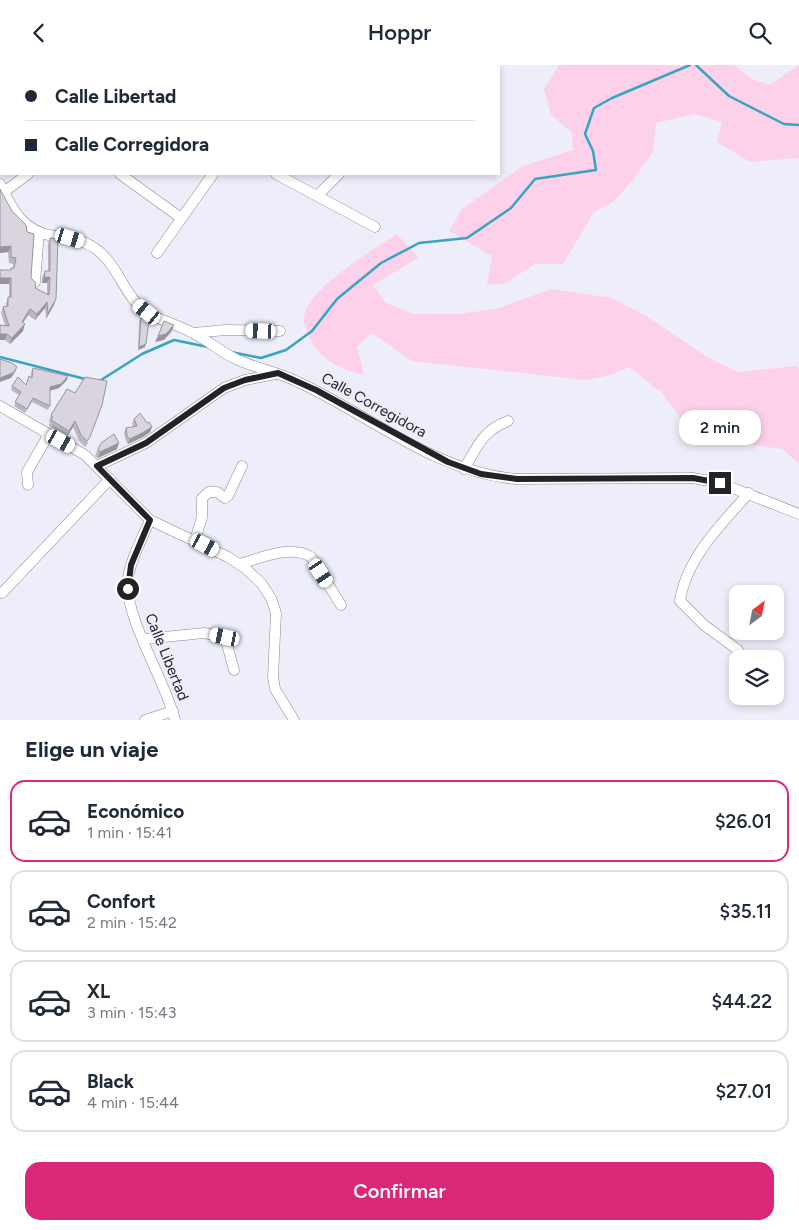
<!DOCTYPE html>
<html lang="es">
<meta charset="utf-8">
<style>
body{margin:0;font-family:Figtree,sans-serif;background:#f2f2f3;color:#1f2937;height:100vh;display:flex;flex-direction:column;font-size:19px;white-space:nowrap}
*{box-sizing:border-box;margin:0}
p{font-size:16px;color:#747a83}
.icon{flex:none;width:28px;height:28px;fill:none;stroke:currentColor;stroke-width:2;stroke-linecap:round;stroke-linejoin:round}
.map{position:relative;height:655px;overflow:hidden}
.side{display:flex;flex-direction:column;background:#fff;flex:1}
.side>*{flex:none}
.banner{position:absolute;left:0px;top:0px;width:500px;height:110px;box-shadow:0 2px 8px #0003;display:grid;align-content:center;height:110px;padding:0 25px;background:#fff}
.needle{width:32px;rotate:32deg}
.buttons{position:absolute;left:729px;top:520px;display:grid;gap:10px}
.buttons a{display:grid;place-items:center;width:55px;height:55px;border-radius:10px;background:#fff;box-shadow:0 2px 8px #0003;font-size:25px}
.end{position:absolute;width:22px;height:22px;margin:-11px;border:6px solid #222327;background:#fff;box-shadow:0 0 0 2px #fff}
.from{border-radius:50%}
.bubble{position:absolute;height:35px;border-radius:15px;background:#fff;box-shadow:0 2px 8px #0003;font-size:16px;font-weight:600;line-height:35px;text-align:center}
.car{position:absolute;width:15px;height:30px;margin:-15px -8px;border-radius:6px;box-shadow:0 0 4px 1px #0007;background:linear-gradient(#fff 24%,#345 0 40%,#fff 0 76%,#345 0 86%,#fff 0)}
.banner b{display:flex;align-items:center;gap:18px;height:48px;font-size:19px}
.banner b+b{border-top:1px solid #e0e1e3}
.banner i{width:12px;height:12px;background:#1f2937}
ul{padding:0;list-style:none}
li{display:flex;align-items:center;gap:15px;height:82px;margin:0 10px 8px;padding:0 15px;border:2px solid #e0e1e3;border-radius:15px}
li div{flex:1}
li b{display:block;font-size:19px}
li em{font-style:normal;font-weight:600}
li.on{border-color:#db2777}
li>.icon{width:45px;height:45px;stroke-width:1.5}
h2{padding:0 25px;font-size:22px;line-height:60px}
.primary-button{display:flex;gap:10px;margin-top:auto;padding:10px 25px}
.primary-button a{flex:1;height:58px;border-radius:15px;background:#db2777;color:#fff;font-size:20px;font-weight:600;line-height:58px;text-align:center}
header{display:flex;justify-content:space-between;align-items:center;height:65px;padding:0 25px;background:#fff;font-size:22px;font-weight:600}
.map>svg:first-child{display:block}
.green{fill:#fdd1e9}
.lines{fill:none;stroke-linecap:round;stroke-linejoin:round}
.stream{stroke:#37a5bf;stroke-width:2.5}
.street-casing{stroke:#888994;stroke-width:11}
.street{stroke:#fff;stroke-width:10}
.wall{fill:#bbb6bf}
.shaded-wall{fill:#99949b}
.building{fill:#dad4de;stroke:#99949b}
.route{stroke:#222327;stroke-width:6}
.labels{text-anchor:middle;stroke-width:4;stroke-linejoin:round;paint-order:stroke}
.street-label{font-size:15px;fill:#222327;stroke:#edeefa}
</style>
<header><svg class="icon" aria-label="back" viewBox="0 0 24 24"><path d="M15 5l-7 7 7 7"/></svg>Hoppr<svg class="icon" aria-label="search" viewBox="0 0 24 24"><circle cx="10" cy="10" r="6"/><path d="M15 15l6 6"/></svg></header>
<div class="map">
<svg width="799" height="655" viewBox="0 0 799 655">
<rect width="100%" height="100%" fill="#edeefa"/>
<g class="green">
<polygon points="559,0 734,0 752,14 770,20 799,0 799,93 750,97 717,77 722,57 695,49 656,58 653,87 633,115 613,137 594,147 563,199 535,199 506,218 487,220 492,191 449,166 462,144 523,101 573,85 572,68 551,50 544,24"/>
<path d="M397,169L418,193L373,220L386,238L414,249H461L499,243L551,224L612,233L648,252L706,291L738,307L797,301L799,304V399L782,384L747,379L702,365L680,352L661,327L629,302L612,310L586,315L412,296L372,268L357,282L364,310C343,305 319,295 310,273C308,268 304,261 304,255C302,227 375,183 397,169Z"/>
</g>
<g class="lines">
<g class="stream">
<polyline points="696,0 729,31 784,59 799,60"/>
<polyline points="231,287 261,293 286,285 312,266 337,234 381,198 419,178 467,173 511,143 535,114 596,105 593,86 585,69 594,43 612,33 690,0"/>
<polyline points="0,292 85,314"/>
<polyline points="98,317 142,289 174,275 208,282"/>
</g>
<g class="street-casing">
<g id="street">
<polyline points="138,0 139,1"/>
<polyline points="103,1 104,0"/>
<polyline points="0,59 1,58"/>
<polyline points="120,109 181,153"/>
<polyline points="276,109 375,162"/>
<path d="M0,119C12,144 23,167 54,171C67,173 81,174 93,182C119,198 123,232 148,248C162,256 178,260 193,268C209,276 222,288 238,295C258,304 279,307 298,317C370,350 436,408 517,414L693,413L720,418L799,449"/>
<polyline points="4,127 28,109"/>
<polyline points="318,130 339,109"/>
<polyline points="157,188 213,109"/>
<polyline points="35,217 39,167"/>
<polyline points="194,268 225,265 280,266"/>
<polyline points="0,341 85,390 150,455 228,492 245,503 261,518 271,533 276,548 273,612 275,624 294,655"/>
<polyline points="97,401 146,378 224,323 245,315 276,309"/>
<path d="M464,404C478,381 482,366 508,356"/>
<polyline points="28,420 27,407 49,369"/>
<path d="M150,455C142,474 131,493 128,513C123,551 165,614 175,655"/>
<polyline points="195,475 202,452 202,433 209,427 217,427 225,433 228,431 242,401"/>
<path d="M240,499C261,493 291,479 311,492L341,540"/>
<polyline points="2,528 110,414"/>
<polyline points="144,574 204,568 225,572 234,605"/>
<path d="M738,585L704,560L680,536C686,494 722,458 749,428"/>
<polyline points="145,655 173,646"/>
</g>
</g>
<use href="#street" class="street"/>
</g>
<g class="wall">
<polygon points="0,124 31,213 35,223 47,229 47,218 42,218 42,212 45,206 48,206 48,179 50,173 56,234 54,240 46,254 45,243 35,255 28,250 23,258 23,266 10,279 5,275 5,260 1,248 3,242 6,241 6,238 8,232 9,232 9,219 0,219 0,205 10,205 11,203 13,203 13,199 9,198 8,187 0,188"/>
<polygon points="141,253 145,282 138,285 139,256"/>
<polygon points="33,303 67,315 59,323 50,326 50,341 48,345 32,337 25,348 14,341 19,330 11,325 12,321 26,320 31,313 31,307"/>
<polygon points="67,324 88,378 85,382 79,376 73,362 67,372 49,361 50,357 49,356 51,350"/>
<polygon points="134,354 147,358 152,362 150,367 143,372 128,379 126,376 124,368 126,363 134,362 132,359"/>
<polygon points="98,384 117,384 98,393 95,391"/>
</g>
<g class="shaded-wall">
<polygon points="11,181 8,187 0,188 0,182"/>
<polygon points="44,212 50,212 47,218 42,218"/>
<polygon points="0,213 11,213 9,219 0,219"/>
<polygon points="56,234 54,240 46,254 48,248"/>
<polygon points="47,237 45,243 35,255 37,249"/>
<polygon points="30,244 28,250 19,263 22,257"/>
<polygon points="25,259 23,266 10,279 12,273"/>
<polygon points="174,260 172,266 164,275 155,277 158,271"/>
<polygon points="0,269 7,269 5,275 0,275"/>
<polygon points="146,279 145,282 138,285 139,282"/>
<polygon points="17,302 15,307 11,313 0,317 0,313"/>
<polygon points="68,311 67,315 59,323 48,326 50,322"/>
<polygon points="75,356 73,362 67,372 69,366"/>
<polygon points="152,362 150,367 143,372 128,379 130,374"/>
<polygon points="119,378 117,384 98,393 100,387"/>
</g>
<g class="building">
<polygon points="0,124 12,146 26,160 27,167 34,169 31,213 36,218 35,223 49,230 50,212 44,212 45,206 50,206 50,173 58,174 56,234 48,248 47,237 37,249 30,244 22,257 25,259 12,273 7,269 0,269 0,260 9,261 3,242 8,241 8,232 11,232 11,213 0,213 0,205 11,205 11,203 14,203 16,193 11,192 11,181 0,182"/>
<polygon points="141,253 149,255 146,279 139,282"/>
<polygon points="164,256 174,260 166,269 158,271"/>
<polygon points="0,294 12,298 17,302 13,308 0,313"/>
<polygon points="33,303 68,311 61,319 50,322 50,341 33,333 27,344 15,337 21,327 12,321 18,312 26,320 29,311 32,313"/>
<polygon points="85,312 107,316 102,340 90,372 87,376 81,370 75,356 69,366 51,355 53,352 51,350 67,324 75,328"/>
<polygon points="140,348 147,358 149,357 152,362 144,367 130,374 127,371 126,363 137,361 134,354"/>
<polygon points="114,369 119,378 100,387 98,384 101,378"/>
</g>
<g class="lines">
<polyline class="route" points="128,524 131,500 150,455 97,401 146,378 224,323 245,315 278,308 316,325 448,397 481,409 517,414 693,413 720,418"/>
</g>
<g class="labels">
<g class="street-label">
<text transform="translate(374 340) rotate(29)" y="5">Calle Corregidora</text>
<text transform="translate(167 592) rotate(68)" y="5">Calle Libertad</text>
</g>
</g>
</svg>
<div class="buttons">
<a><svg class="needle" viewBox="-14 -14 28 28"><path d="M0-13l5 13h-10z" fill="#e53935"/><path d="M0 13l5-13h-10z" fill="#747a83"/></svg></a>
<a><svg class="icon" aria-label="layers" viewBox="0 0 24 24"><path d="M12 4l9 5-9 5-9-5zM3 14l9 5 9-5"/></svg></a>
</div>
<i class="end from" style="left:128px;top:524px"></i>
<i class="end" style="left:720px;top:418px"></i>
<div class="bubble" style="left:679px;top:345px;width:82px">2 min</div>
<i class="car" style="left:70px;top:173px;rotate:107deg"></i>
<i class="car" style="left:147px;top:247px;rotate:309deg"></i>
<i class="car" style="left:261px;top:266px;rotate:272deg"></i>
<i class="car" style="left:61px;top:376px;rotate:119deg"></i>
<i class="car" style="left:205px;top:480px;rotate:118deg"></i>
<i class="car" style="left:321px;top:508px;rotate:147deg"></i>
<i class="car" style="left:225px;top:572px;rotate:282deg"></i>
<div class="banner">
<b><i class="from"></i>Calle Libertad</b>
<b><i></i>Calle Corregidora</b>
</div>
</div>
<section class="side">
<h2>Elige un viaje</h2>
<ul>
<li class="on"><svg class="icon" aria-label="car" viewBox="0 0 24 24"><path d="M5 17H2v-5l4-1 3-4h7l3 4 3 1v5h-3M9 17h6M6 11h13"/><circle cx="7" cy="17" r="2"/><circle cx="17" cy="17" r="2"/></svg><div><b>Económico</b><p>1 min · 15:41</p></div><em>$26.01</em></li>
<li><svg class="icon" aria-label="car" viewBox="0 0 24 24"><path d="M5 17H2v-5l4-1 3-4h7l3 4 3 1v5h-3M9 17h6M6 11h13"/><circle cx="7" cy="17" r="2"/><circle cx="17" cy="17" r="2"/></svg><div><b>Confort</b><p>2 min · 15:42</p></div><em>$35.11</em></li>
<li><svg class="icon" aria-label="car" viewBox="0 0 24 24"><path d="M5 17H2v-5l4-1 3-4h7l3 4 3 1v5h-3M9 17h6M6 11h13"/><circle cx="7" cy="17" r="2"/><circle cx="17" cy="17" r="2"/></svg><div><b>XL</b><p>3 min · 15:43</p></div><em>$44.22</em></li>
<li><svg class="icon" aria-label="car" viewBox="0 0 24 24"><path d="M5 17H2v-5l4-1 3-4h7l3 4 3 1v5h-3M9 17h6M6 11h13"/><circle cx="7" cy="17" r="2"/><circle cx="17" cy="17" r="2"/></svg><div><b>Black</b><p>4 min · 15:44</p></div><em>$27.01</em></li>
</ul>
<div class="primary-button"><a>Confirmar</a></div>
</section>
